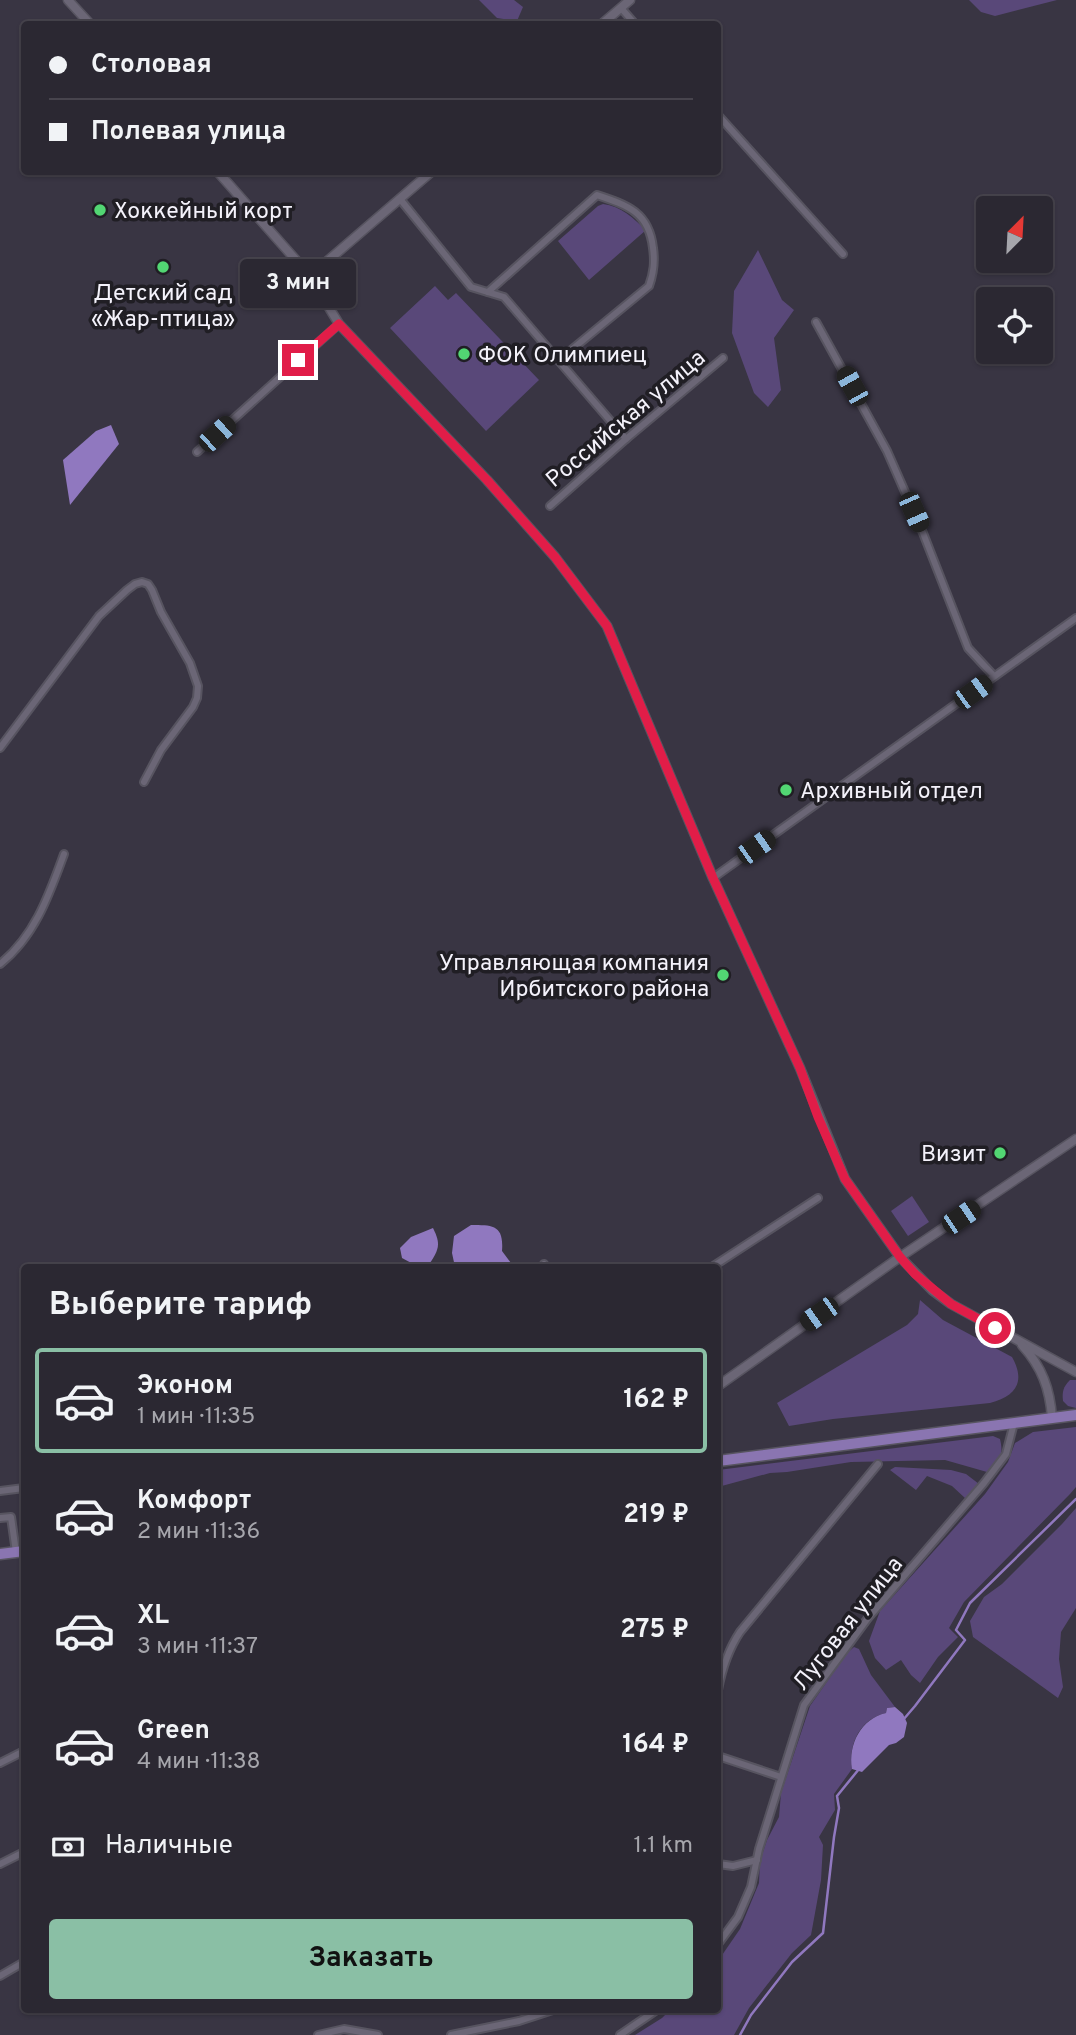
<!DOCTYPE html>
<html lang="ru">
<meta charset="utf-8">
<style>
body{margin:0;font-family:Overpass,sans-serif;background:#37343e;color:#f1f3f6;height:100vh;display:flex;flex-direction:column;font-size:26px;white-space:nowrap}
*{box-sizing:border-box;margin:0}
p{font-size:23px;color:#a6a6ac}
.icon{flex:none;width:38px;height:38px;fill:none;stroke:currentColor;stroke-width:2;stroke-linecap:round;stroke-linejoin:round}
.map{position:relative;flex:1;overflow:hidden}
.drawer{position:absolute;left:21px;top:1264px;width:700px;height:749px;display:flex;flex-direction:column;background:#2b2832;border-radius:7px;box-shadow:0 2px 5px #0004,0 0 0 2px #47444d}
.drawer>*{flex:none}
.banner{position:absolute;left:21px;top:21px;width:700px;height:154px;border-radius:7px;box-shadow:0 2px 5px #0004,0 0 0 2px #47444d;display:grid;align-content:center;height:154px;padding:0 28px;background:#2b2832}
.needle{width:46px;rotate:24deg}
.controls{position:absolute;left:976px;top:196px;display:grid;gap:14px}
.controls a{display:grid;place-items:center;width:77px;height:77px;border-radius:7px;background:#2b2832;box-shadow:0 2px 5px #0004,0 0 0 2px #47444d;font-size:35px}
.end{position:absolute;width:32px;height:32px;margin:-16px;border:9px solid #e11d48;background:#fff;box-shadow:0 0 0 4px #fff}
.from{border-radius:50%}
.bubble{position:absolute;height:49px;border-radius:7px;background:#2b2832;box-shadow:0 2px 5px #0004,0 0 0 2px #47444d;font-size:23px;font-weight:700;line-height:49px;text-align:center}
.car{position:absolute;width:21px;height:42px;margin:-21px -10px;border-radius:9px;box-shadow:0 0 5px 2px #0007;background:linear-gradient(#222 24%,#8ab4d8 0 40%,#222 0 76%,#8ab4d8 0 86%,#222 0)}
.banner b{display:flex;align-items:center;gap:24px;height:66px;font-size:26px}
.banner b+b{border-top:2px solid #47444d}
.banner i{width:18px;height:18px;background:#f1f3f6}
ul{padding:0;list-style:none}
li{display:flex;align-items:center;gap:21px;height:105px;margin:0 14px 10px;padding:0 14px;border:4px solid transparent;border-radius:7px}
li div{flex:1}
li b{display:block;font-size:26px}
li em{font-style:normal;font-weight:700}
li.on{border-color:#8abfa5}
li>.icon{width:63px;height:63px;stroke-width:1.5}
h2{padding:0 28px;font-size:32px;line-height:84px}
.pay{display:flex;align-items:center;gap:18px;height:77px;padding:0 28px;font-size:26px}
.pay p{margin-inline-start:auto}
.button{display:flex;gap:14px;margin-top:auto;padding:14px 28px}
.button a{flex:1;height:80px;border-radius:7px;background:#8abfa5;color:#111;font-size:28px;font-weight:700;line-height:80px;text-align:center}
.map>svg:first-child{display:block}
.green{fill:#594879}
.water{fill:#9078bf}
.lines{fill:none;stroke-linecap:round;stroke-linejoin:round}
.stream{stroke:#9078bf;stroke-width:2.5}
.minor-casing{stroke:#575460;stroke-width:10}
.tertiary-casing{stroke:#575460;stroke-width:11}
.primary-casing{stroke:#575460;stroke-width:13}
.minor{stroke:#6b6676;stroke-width:6}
.tertiary{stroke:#6b6676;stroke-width:8}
.primary{stroke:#8a75b1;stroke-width:10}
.route{stroke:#e11d48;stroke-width:9}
.poi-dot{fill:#52d673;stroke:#201e24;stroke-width:2.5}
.labels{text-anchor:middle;stroke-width:7;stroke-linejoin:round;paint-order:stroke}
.poi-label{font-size:23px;fill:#f4f2fb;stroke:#201e24;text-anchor:start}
.street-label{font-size:23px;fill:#f4f2fb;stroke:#201e24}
</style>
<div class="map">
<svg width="1076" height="2035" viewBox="0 0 1076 2035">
<rect width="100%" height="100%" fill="#393543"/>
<g class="green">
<polygon points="479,0 514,0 523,7 517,21 497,18"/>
<polygon points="969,0 1057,0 995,16 981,12"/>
<path d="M603,204C621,206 633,218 646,230L589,280L558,241L598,206Z"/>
<polygon points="758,250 782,300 794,310 774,338 781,390 768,407 754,393 732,333 734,291"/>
<polygon points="435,286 448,300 456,293 539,380 486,431 390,328"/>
<polygon points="912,1196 929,1222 908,1236 891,1211"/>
<path d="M920,1300L943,1320L1012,1357C1026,1382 1016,1396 990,1403L833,1419L789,1426L777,1403L907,1325L918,1314Z"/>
<path d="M1070,1380H1076V1408L1068,1406L1063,1401C1062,1392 1063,1387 1070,1380Z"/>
<polygon points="1076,1427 1076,1487 1070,1494 964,1602 949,1628 958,1637 938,1657 920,1683 911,1675 901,1660 886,1670 875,1658 869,1641 880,1611 985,1494 1008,1462 1015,1443 1033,1432"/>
<path d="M993,1436L1000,1439C1004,1456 1000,1461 987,1472L945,1460L851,1462L787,1472L770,1473L718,1487V1470Z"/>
<polygon points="895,1467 951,1470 966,1474 979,1484 965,1498 952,1486 927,1476 916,1490 890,1470"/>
<polygon points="1076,1508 1076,1608 1061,1632 1059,1659 1063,1687 1058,1698 973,1637 970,1621 984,1597 1002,1584 1062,1524"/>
<path d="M854,1647L859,1649L871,1675L895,1707L887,1708L886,1713C860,1719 848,1744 852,1769L834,1794L835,1810L819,1837L823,1845L821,1880L811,1935L792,1953L749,2008L734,2035H635L662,2018L671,2009H718V1961L740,1929L759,1883L760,1861L767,1840L779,1817L781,1793L810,1706L847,1653Z"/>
</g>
<g class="water">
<polygon points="111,425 119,444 70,505 63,460 96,431"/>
<path d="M471,1225C493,1225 504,1225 502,1251L511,1263L512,1267H455L452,1253L454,1236Z"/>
<path d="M433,1228C441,1244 439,1249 430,1263L415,1265L402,1258L400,1248L411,1237Z"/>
<path d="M895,1707L903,1714L907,1723L904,1737L896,1743L889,1745L862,1772L852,1769C848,1744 861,1719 886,1713L887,1708Z"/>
</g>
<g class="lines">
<g class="stream">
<polyline points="903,1720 915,1706 965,1640 956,1630 970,1603 1076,1499"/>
<polyline points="740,2035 751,2015 792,1962 823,1933 834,1837 839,1808 837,1796 859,1769"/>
</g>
<g class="minor-casing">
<g id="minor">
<polyline points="621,8 635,24"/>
<polyline points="718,115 843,254"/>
<polyline points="400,199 471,287 504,297 626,439"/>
<path d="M488,292L597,195C627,205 649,212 653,248C655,262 654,272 649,286L559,360"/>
<polyline points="816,322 887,451 923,533 968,648 994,676"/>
<polyline points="197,452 339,324"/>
<polyline points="550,506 626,439 723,358"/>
<polyline points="0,748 99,616 127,590 135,584 142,582 148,584 152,590 161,612 190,663 198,686 197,698 193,707 161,750 144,782"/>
<polyline points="713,878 1076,618"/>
<path d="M0,964C35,936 49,895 64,854"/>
<polyline points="544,1264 546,1267"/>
<polyline points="712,1267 818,1198"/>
<polyline points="0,1491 24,1488"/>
<polyline points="0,1518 11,1517 16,1552"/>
<path d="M718,1690C722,1669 728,1650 740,1632L878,1464"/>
<polyline points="718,1756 781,1777"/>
<polyline points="0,1763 24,1751"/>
<polyline points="0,1864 24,1852"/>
<polyline points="718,1864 733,1866 757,1860"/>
<polyline points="718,1944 738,1917 751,1887 759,1849 804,1705 868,1618 984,1483 1006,1454 1014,1423"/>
<polyline points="0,1976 24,1962"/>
<polyline points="318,2035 344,2029 378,2035"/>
<polyline points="451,2035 519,2021 556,2009"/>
<polyline points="620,2035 658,2009"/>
</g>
</g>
<g class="tertiary-casing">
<g id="tertiary">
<polyline points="68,0 90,24"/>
<polyline points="602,24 630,0"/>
<polyline points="218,172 310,276 339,324 487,480 555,557 607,626 713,878 800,1068 845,1179 900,1257 932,1290 951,1304 1076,1372"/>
<polyline points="310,276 431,172"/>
<path d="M1022,1345C1042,1367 1050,1389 1052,1418"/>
<polyline points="718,1386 900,1257 1076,1139"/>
</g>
</g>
<g class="primary-casing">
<g id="primary">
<polyline points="718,1461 1076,1415"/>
<polyline points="0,1554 24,1551"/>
</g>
</g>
<use href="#minor" class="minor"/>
<use href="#tertiary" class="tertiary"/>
<use href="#primary" class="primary"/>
</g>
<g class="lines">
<polyline class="route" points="298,360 339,324 487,480 555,557 607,626 713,878 800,1068 818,1117 845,1179 900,1257 915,1274 951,1304 995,1328"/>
</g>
<g class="poi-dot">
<circle cx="100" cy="210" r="7"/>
<circle cx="163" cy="267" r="7"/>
<circle cx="464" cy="354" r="7"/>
<circle cx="786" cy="790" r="7"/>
<circle cx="723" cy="975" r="7"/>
<circle cx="1000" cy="1153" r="7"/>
</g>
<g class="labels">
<g class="poi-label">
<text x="114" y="218">Хоккейный корт</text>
<text x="163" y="300" text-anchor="middle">Детский сад<tspan x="163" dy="26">«Жар-птица»</tspan></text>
<text x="478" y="362">ФОК Олимпиец</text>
<text x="800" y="798">Архивный отдел</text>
<text x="709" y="970" text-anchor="end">Управляющая компания<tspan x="709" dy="26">Ирбитского района</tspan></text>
<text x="986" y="1161" text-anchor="end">Визит</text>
</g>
<g class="street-label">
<text transform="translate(625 418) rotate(-40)" y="8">Российская улица</text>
<text transform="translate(847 1623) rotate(-52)" y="8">Луговая улица</text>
</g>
</g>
</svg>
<div class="controls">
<a><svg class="needle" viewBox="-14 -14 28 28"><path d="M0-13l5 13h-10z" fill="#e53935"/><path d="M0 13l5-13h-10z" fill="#a6a6ac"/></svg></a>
<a><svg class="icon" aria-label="locate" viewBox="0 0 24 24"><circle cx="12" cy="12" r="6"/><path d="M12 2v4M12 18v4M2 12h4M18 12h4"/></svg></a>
</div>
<i class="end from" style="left:995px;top:1328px"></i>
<i class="end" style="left:298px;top:360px"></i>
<div class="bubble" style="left:240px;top:259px;width:116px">3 мин</div>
<i class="car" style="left:852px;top:386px;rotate:331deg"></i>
<i class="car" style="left:217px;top:434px;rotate:48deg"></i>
<i class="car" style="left:914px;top:512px;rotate:156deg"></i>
<i class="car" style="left:973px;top:692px;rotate:54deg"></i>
<i class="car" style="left:756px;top:847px;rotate:55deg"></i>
<i class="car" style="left:961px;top:1217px;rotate:56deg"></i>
<i class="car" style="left:819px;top:1314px;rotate:235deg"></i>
<div class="banner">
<b><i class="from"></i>Столовая</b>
<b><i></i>Полевая улица</b>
</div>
<section class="drawer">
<h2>Выберите тариф</h2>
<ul>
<li class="on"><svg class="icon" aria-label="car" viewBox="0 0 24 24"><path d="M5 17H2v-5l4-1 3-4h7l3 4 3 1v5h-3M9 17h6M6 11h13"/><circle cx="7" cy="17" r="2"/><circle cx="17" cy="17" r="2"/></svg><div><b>Эконом</b><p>1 мин · 11:35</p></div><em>162 ₽</em></li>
<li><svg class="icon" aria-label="car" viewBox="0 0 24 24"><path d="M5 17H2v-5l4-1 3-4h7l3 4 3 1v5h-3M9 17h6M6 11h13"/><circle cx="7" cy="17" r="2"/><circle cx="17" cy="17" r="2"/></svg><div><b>Комфорт</b><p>2 мин · 11:36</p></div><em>219 ₽</em></li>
<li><svg class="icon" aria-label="car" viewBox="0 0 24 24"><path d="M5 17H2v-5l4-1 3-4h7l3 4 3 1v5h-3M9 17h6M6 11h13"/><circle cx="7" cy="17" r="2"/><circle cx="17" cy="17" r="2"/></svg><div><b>XL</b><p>3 мин · 11:37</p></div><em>275 ₽</em></li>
<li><svg class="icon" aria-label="car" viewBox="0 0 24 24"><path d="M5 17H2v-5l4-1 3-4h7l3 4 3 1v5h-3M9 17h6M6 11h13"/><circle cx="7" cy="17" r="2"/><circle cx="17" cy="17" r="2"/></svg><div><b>Green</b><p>4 мин · 11:38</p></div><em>164 ₽</em></li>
</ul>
<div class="pay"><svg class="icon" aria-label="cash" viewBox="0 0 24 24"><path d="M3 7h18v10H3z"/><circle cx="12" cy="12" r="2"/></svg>Наличные<p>1.1 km</p></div>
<div class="button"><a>Заказать</a></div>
</section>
</div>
